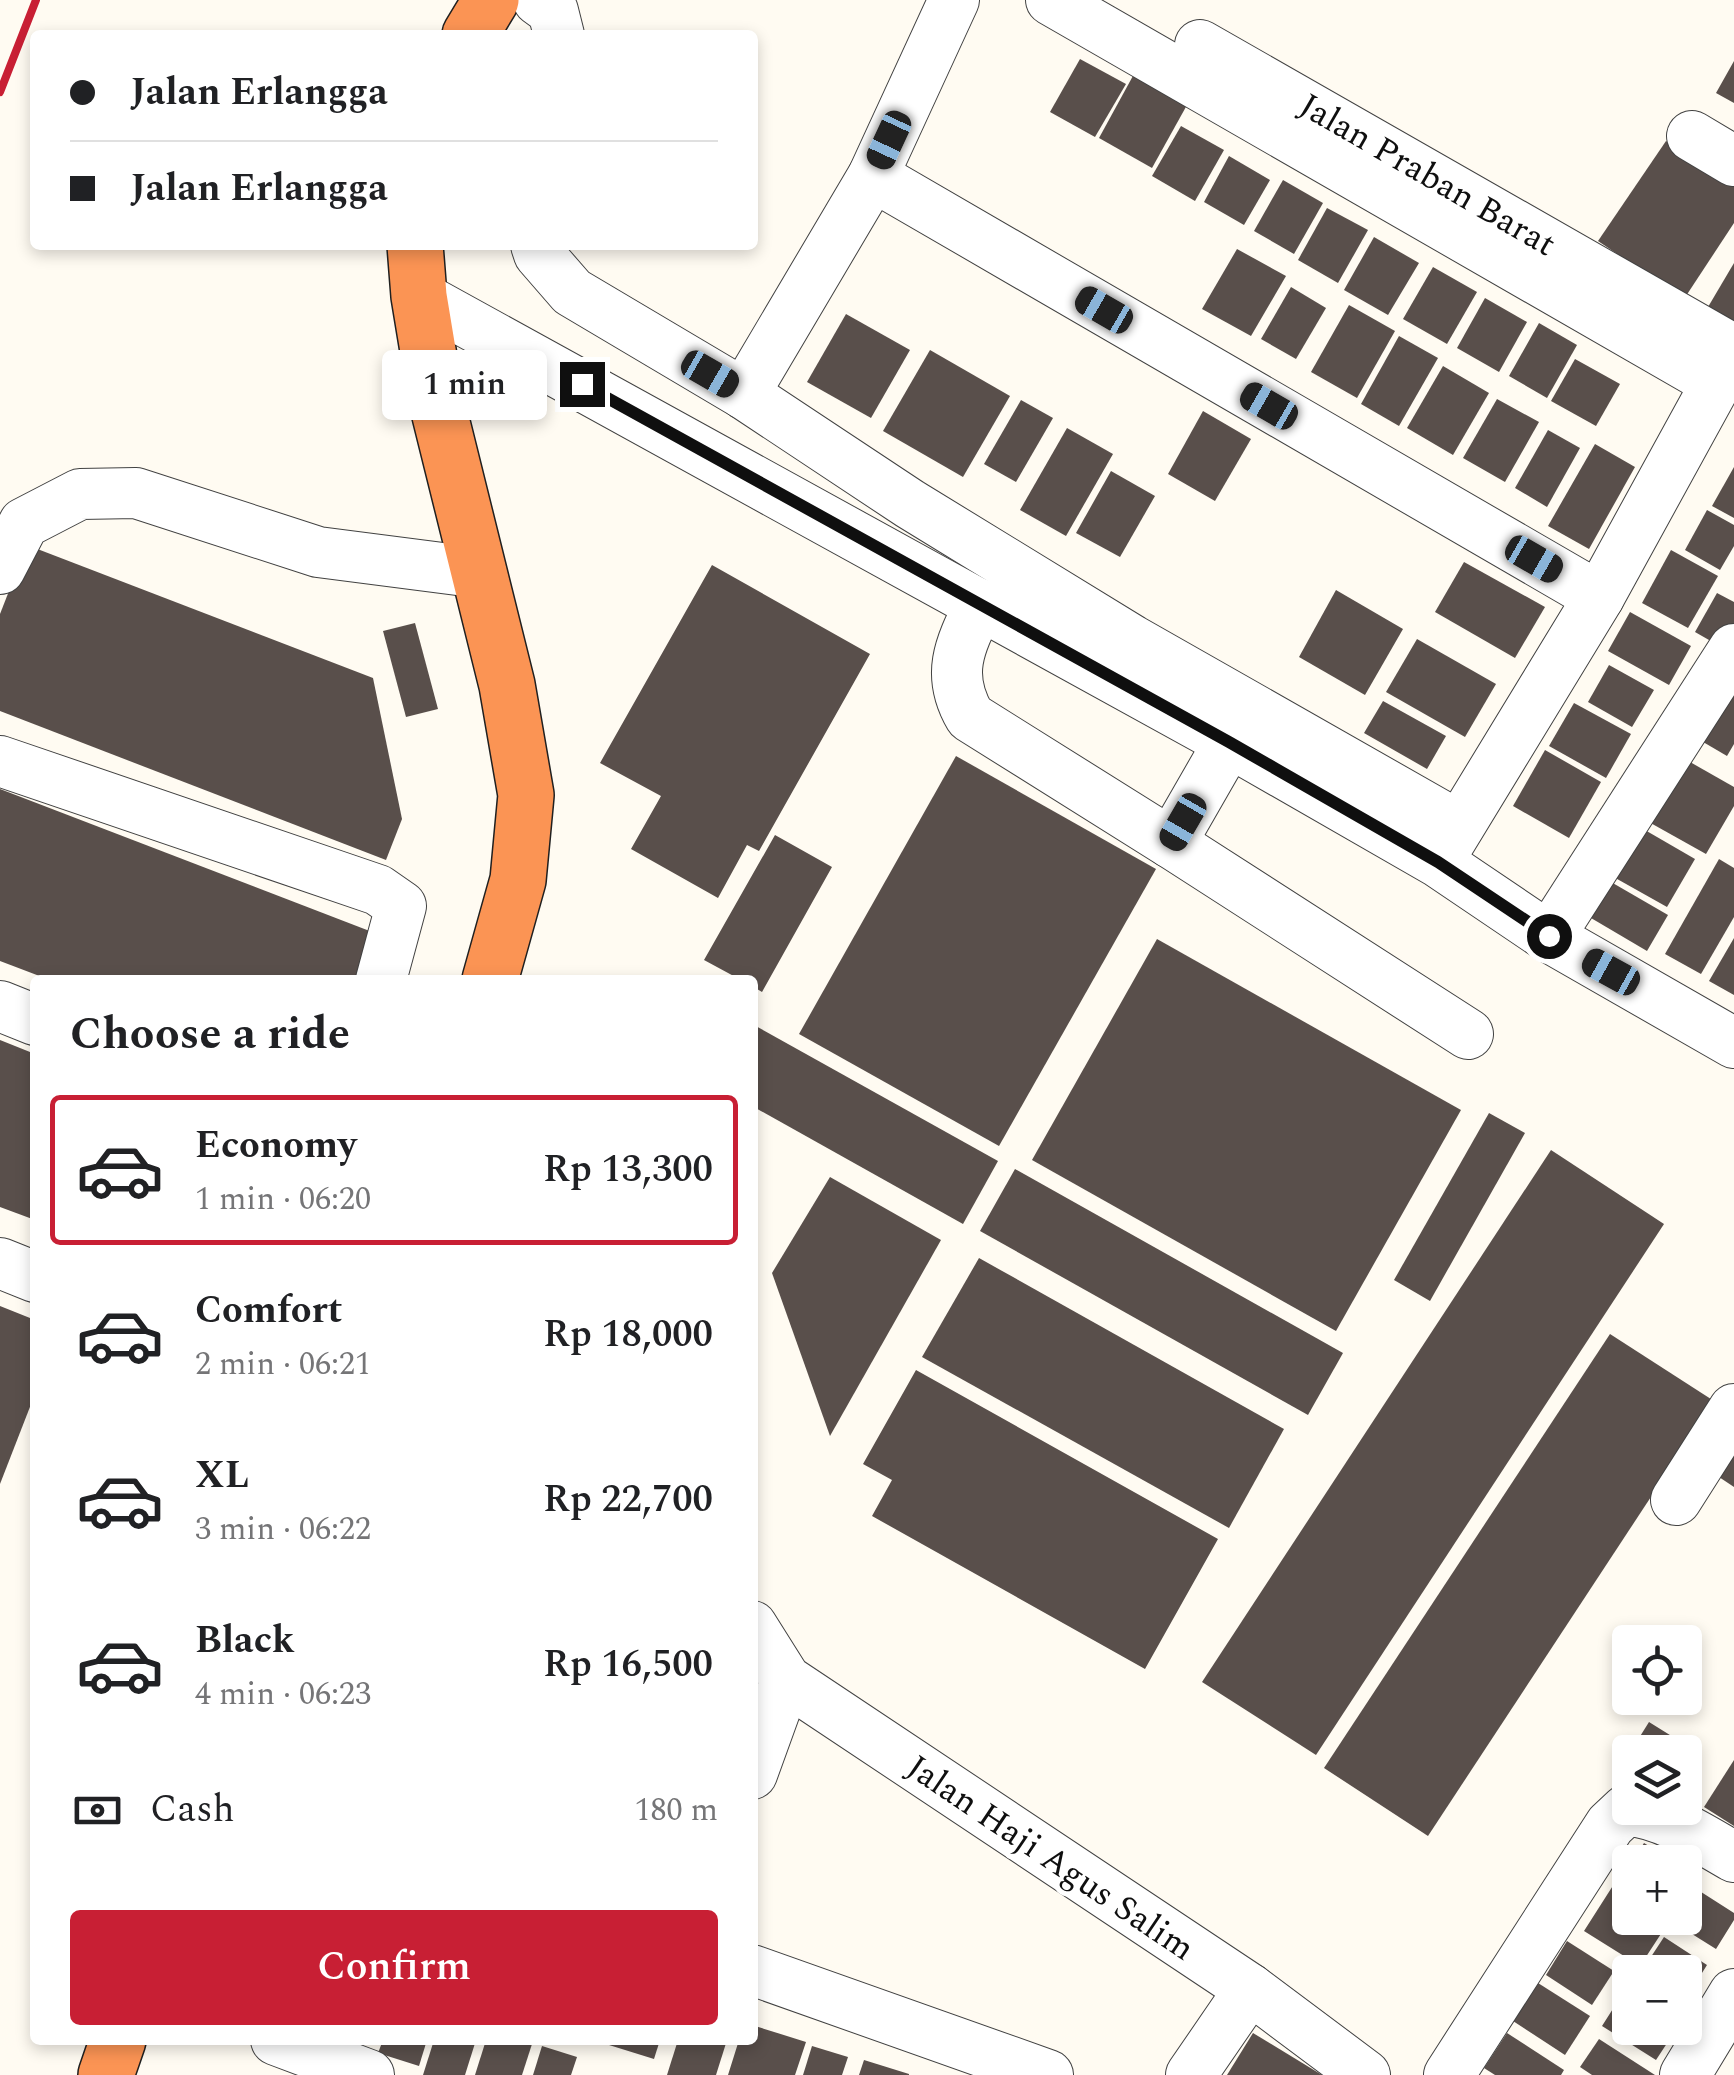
<!DOCTYPE html>
<meta charset="utf-8">
<style>
body{margin:0;font-family:Spectral,serif;background:#f2f2f2;color:#202124;height:100vh;display:flex;flex-direction:column;font-size:38px;white-space:nowrap}
*{box-sizing:border-box;margin:0}
p{font-size:32px;color:#757577}
.icon{flex:none;width:55px;height:55px;fill:none;stroke:currentColor;stroke-width:2;stroke-linecap:round;stroke-linejoin:round}
.map{position:relative;flex:1;overflow:hidden}
.panel{position:absolute;left:30px;top:975px;width:728px;height:1070px;display:flex;flex-direction:column;background:#fff;border-radius:10px;box-shadow:0 5px 15px #0003}
.panel>*{flex:none}
.guide{position:absolute;left:30px;top:30px;width:728px;height:220px;border-radius:10px;box-shadow:0 5px 15px #0003;display:grid;align-content:center;height:220px;padding:0 40px;background:#fff}
.fabs{position:absolute;left:1612px;top:1625px;display:grid;gap:20px}
.fabs a{display:grid;place-items:center;width:90px;height:90px;border-radius:10px;background:#fff;box-shadow:0 5px 15px #0003;font-size:50px}
.end{position:absolute;width:45px;height:45px;margin:-22px;border:12px solid #0f0f0f;background:#fff;box-shadow:0 0 0 5px #fff}
.from{border-radius:50%}
.bubble{position:absolute;height:70px;border-radius:10px;background:#fff;box-shadow:0 5px 15px #0003;font-size:32px;font-weight:600;line-height:70px;text-align:center}
.car{position:absolute;width:30px;height:60px;margin:-30px -15px;border-radius:12px;box-shadow:0 0 8px 2px #0007;background:linear-gradient(#222 24%,#8ab4d8 0 40%,#222 0 76%,#8ab4d8 0 86%,#222 0)}
.guide b{display:flex;align-items:center;gap:35px;height:95px;font-size:38px}
.guide b+b{border-top:2px solid #e0e0e0}
.guide i{width:25px;height:25px;background:#202124}
ul{padding:0;list-style:none}
li{display:flex;align-items:center;gap:30px;height:150px;margin:0 20px 15px;padding:0 20px;border:5px solid transparent;border-radius:10px}
li div{flex:1}
li b{display:block;font-size:38px}
li em{font-style:normal;font-weight:600}
li.on{border-color:#c81f34}
li>.icon{width:90px;height:90px;stroke-width:1.5}
h2{padding:0 40px;font-size:45px;line-height:120px}
.pay{display:flex;align-items:center;gap:25px;height:110px;padding:0 40px;font-size:38px}
.pay p{margin-inline-start:auto}
.button{display:flex;gap:20px;margin-top:auto;padding:20px 40px}
.button a{flex:1;height:115px;border-radius:10px;background:#c81f34;color:#fff;font-size:40px;font-weight:600;line-height:115px;text-align:center}
.map>svg:first-child{display:block}
.building{fill:#594f4b}
.lines{fill:none;stroke-linecap:round;stroke-linejoin:round}
.minor-casing{stroke:#424242;stroke-width:52}
.highway-casing{stroke:#202020;stroke-width:58}
.minor{stroke:#fff;stroke-width:50}
.highway{stroke:#fb9454;stroke-width:55}
.rail{stroke:#c81f34;stroke-width:8}
.route{stroke:#0f0f0f;stroke-width:12}
.labels{text-anchor:middle;stroke-width:10;stroke-linejoin:round;paint-order:stroke}
.street-label{font-size:35px;fill:#0f0f0f;stroke:#fff}
</style>
<div class="map">
<svg width="1734" height="2075" viewBox="0 0 1734 2075">
<rect width="100%" height="100%" fill="#fffbf2"/>
<g class="building">
<polygon points="1080,59 1126,84 1095,137 1050,112"/>
<polygon points="1734,61 1734,103 1716,93"/>
<polygon points="1134,74 1187,105 1152,168 1099,138"/>
<polygon points="1181,126 1224,150 1195,201 1152,176"/>
<polygon points="1666,141 1734,186 1734,223 1684,299 1598,241"/>
<polygon points="1229,156 1270,180 1244,225 1204,202"/>
<polygon points="1283,180 1323,203 1294,254 1254,231"/>
<polygon points="1327,208 1368,230 1338,283 1298,260"/>
<polygon points="1374,237 1419,263 1388,315 1344,290"/>
<polygon points="1237,249 1286,276 1251,336 1202,309"/>
<polygon points="1734,263 1734,322 1708,307"/>
<polygon points="1433,267 1477,292 1447,344 1403,319"/>
<polygon points="1291,287 1326,308 1296,359 1261,339"/>
<polygon points="1485,298 1527,322 1499,372 1457,348"/>
<polygon points="1349,305 1395,331 1357,398 1311,372"/>
<polygon points="846,314 910,350 871,418 807,382"/>
<polygon points="1539,323 1577,345 1547,398 1509,376"/>
<polygon points="1399,336 1438,358 1399,426 1361,404"/>
<polygon points="930,350 1010,396 963,477 883,431"/>
<polygon points="1575,359 1620,384 1596,426 1551,401"/>
<polygon points="1443,366 1489,393 1453,455 1407,428"/>
<polygon points="1497,399 1539,422 1505,482 1463,458"/>
<polygon points="1021,400 1053,418 1016,482 984,464"/>
<polygon points="1203,411 1251,439 1215,501 1168,474"/>
<polygon points="1067,428 1113,454 1066,536 1020,510"/>
<polygon points="1548,430 1580,448 1547,507 1515,488"/>
<polygon points="1595,444 1635,467 1589,549 1548,526"/>
<polygon points="1734,467 1734,518 1712,506"/>
<polygon points="1111,471 1155,496 1120,557 1076,533"/>
<polygon points="1707,510 1734,525 1734,546 1720,570 1685,550"/>
<polygon points="27,545 373,678 402,819 386,860 0,711 0,614"/>
<polygon points="1671,550 1718,576 1688,628 1642,603"/>
<polygon points="1464,562 1545,607 1515,658 1435,612"/>
<polygon points="712,565 870,654 759,851 747,845 718,898 631,849 661,796 600,763"/>
<polygon points="1336,590 1403,629 1365,695 1299,657"/>
<polygon points="1717,593 1734,602 1734,629 1723,648 1695,632"/>
<polygon points="1630,612 1691,646 1669,685 1608,651"/>
<polygon points="415,623 438,709 406,717 383,631"/>
<polygon points="1417,639 1496,684 1465,737 1386,692"/>
<polygon points="1609,665 1654,690 1632,727 1588,702"/>
<polygon points="1734,681 1734,744 1727,756 1698,739"/>
<polygon points="1383,701 1446,736 1427,769 1364,733"/>
<polygon points="1574,703 1631,734 1606,778 1549,746"/>
<polygon points="1545,750 1601,782 1569,838 1513,806"/>
<polygon points="956,756 1156,869 999,1146 799,1034"/>
<polygon points="1683,758 1734,787 1734,806 1706,854 1647,821"/>
<polygon points="0,789 380,935 362,980 50,980 0,961"/>
<polygon points="1638,826 1695,859 1667,907 1610,875"/>
<polygon points="775,835 832,867 762,992 752,986 752,980 741,980 704,960"/>
<polygon points="1719,859 1734,868 1734,917 1701,974 1665,954"/>
<polygon points="1611,882 1668,915 1647,951 1591,918"/>
<polygon points="1734,938 1734,995 1709,981"/>
<polygon points="1157,939 1461,1110 1336,1331 1032,1160"/>
<polygon points="754,1025 998,1161 963,1224 752,1106"/>
<polygon points="0,1040 35,1054 35,1220 0,1207"/>
<polygon points="1489,1113 1525,1133 1430,1301 1394,1280"/>
<polygon points="1551,1150 1664,1224 1316,1755 1202,1682"/>
<polygon points="1015,1169 1343,1353 1308,1415 980,1231"/>
<polygon points="830,1177 941,1240 830,1436 772,1273"/>
<polygon points="979,1258 1284,1429 1229,1528 922,1357"/>
<polygon points="0,1306 35,1320 35,1394 0,1484"/>
<polygon points="1610,1334 1714,1401 1428,1836 1324,1768"/>
<polygon points="916,1370 1218,1539 1145,1669 872,1516 892,1480 863,1464"/>
<polygon points="1734,1443 1734,1487 1713,1473"/>
<polygon points="1649,1722 1702,1755 1685,1781 1685,1752 1630,1752 1630,1766 1624,1762"/>
<polygon points="1734,1760 1734,1826 1704,1807"/>
<polygon points="1644,1843 1675,1862 1632,1862"/>
<polygon points="1614,1884 1630,1894 1630,1918 1670,1920 1640,1966 1584,1931"/>
<polygon points="1698,1890 1734,1913 1734,1920 1716,1949 1676,1924 1680,1918 1685,1918 1685,1910"/>
<polygon points="1664,1937 1707,1965 1685,2000 1685,1972 1649,1972 1643,1969"/>
<polygon points="1567,1941 1614,1971 1592,2005 1546,1975"/>
<polygon points="1630,1982 1630,2028 1677,2028 1656,2060 1602,2026"/>
<polygon points="1538,1983 1590,2016 1565,2055 1513,2021"/>
<polygon points="752,2025 806,2042 795,2075 728,2075 739,2040 752,2040"/>
<polygon points="1253,2033 1322,2075 1227,2075"/>
<polygon points="1507,2033 1564,2070 1561,2075 1495,2075 1484,2068"/>
<polygon points="1599,2039 1655,2075 1592,2075 1580,2067"/>
<polygon points="383,2040 427,2040 419,2066 378,2053"/>
<polygon points="434,2040 476,2040 465,2075 423,2075"/>
<polygon points="486,2040 520,2040 532,2044 522,2075 475,2075"/>
<polygon points="610,2040 660,2040 654,2059 609,2045"/>
<polygon points="678,2040 727,2040 716,2075 667,2075"/>
<polygon points="542,2046 577,2057 571,2075 533,2075"/>
<polygon points="812,2046 848,2057 842,2075 803,2075"/>
<polygon points="864,2060 909,2074 909,2075 859,2075"/>
</g>
<g class="lines">
<g class="minor-casing">
<g id="minor">
<polyline points="538,0 553,11 559,35"/>
<polyline points="1051,0 1717,383"/>
<polyline points="1200,45 1734,350"/>
<polyline points="1692,136 1734,161"/>
<polyline points="873,176 1599,597 1734,351"/>
<polyline points="536,245 539,254 572,292 744,394 910,504 1132,640 1459,826"/>
<polyline points="419,296 1229,742 1438,862 1549,937 1734,1043"/>
<polyline points="744,394 873,176 954,0"/>
<polyline points="0,569 24,523 80,494 136,493 318,552 481,573"/>
<path d="M980,604C960,645 945,674 970,717L1171,843L1229,742"/>
<polyline points="0,761 378,890 401,906 381,980"/>
<polyline points="1171,843 1468,1034"/>
<polyline points="1443,853 1599,597"/>
<polyline points="1549,937 1734,649"/>
<polyline points="0,1006 35,1020"/>
<polyline points="0,1263 35,1277"/>
<polyline points="1676,1500 1734,1409"/>
<polyline points="752,1626 786,1680 1250,1989 1365,2075"/>
<polyline points="752,1774 786,1680"/>
<polyline points="752,1970 1048,2075"/>
<polyline points="276,2040 369,2075"/>
<polyline points="1191,2075 1250,1989"/>
<path d="M1449,2075L1610,1825L1626,1810C1667,1815 1699,1837 1734,1857"/>
<polyline points="1685,2075 1734,1994"/>
</g>
</g>
<g class="highway-casing">
<g id="highway">
<polyline points="470,35 491,0"/>
<polyline points="415,245 419,296 436,399 507,685 526,795 518,880 490,980"/>
<polyline points="106,2075 118,2040"/>
</g>
</g>
<use href="#minor" class="minor"/>
<use href="#highway" class="highway"/>
<polyline class="rail" points="0,92 36,0"/>
</g>
<g class="lines">
<polyline class="route" points="582,384 1229,742 1438,862 1549,936"/>
</g>
<g class="labels">
<g class="street-label">
<text transform="translate(1428 174) rotate(30)" y="12">Jalan Praban Barat</text>
<text transform="translate(1051 1857) rotate(34)" y="12">Jalan Haji Agus Salim</text>
</g>
</g>
</svg>
<div class="fabs">
<a><svg class="icon" aria-label="locate" viewBox="0 0 24 24"><circle cx="12" cy="12" r="6"/><path d="M12 2v4M12 18v4M2 12h4M18 12h4"/></svg></a>
<a><svg class="icon" aria-label="layers" viewBox="0 0 24 24"><path d="M12 4l9 5-9 5-9-5zM3 14l9 5 9-5"/></svg></a>
<a>+</a>
<a>−</a>
</div>
<i class="end from" style="left:1549px;top:936px"></i>
<i class="end" style="left:582px;top:384px"></i>
<div class="bubble" style="left:382px;top:350px;width:165px">1 min</div>
<i class="car" style="left:889px;top:140px;rotate:205deg"></i>
<i class="car" style="left:1104px;top:310px;rotate:300deg"></i>
<i class="car" style="left:710px;top:374px;rotate:120deg"></i>
<i class="car" style="left:1269px;top:406px;rotate:300deg"></i>
<i class="car" style="left:1534px;top:559px;rotate:120deg"></i>
<i class="car" style="left:1183px;top:822px;rotate:210deg"></i>
<i class="car" style="left:1611px;top:972px;rotate:299deg"></i>
<div class="guide">
<b><i class="from"></i>Jalan Erlangga</b>
<b><i></i>Jalan Erlangga</b>
</div>
<section class="panel">
<h2>Choose a ride</h2>
<ul>
<li class="on"><svg class="icon" aria-label="car" viewBox="0 0 24 24"><path d="M5 17H2v-5l4-1 3-4h7l3 4 3 1v5h-3M9 17h6M6 11h13"/><circle cx="7" cy="17" r="2"/><circle cx="17" cy="17" r="2"/></svg><div><b>Economy</b><p>1 min · 06:20</p></div><em>Rp 13,300</em></li>
<li><svg class="icon" aria-label="car" viewBox="0 0 24 24"><path d="M5 17H2v-5l4-1 3-4h7l3 4 3 1v5h-3M9 17h6M6 11h13"/><circle cx="7" cy="17" r="2"/><circle cx="17" cy="17" r="2"/></svg><div><b>Comfort</b><p>2 min · 06:21</p></div><em>Rp 18,000</em></li>
<li><svg class="icon" aria-label="car" viewBox="0 0 24 24"><path d="M5 17H2v-5l4-1 3-4h7l3 4 3 1v5h-3M9 17h6M6 11h13"/><circle cx="7" cy="17" r="2"/><circle cx="17" cy="17" r="2"/></svg><div><b>XL</b><p>3 min · 06:22</p></div><em>Rp 22,700</em></li>
<li><svg class="icon" aria-label="car" viewBox="0 0 24 24"><path d="M5 17H2v-5l4-1 3-4h7l3 4 3 1v5h-3M9 17h6M6 11h13"/><circle cx="7" cy="17" r="2"/><circle cx="17" cy="17" r="2"/></svg><div><b>Black</b><p>4 min · 06:23</p></div><em>Rp 16,500</em></li>
</ul>
<div class="pay"><svg class="icon" aria-label="cash" viewBox="0 0 24 24"><path d="M3 7h18v10H3z"/><circle cx="12" cy="12" r="2"/></svg>Cash<p>180 m</p></div>
<div class="button"><a>Confirm</a></div>
</section>
</div>
